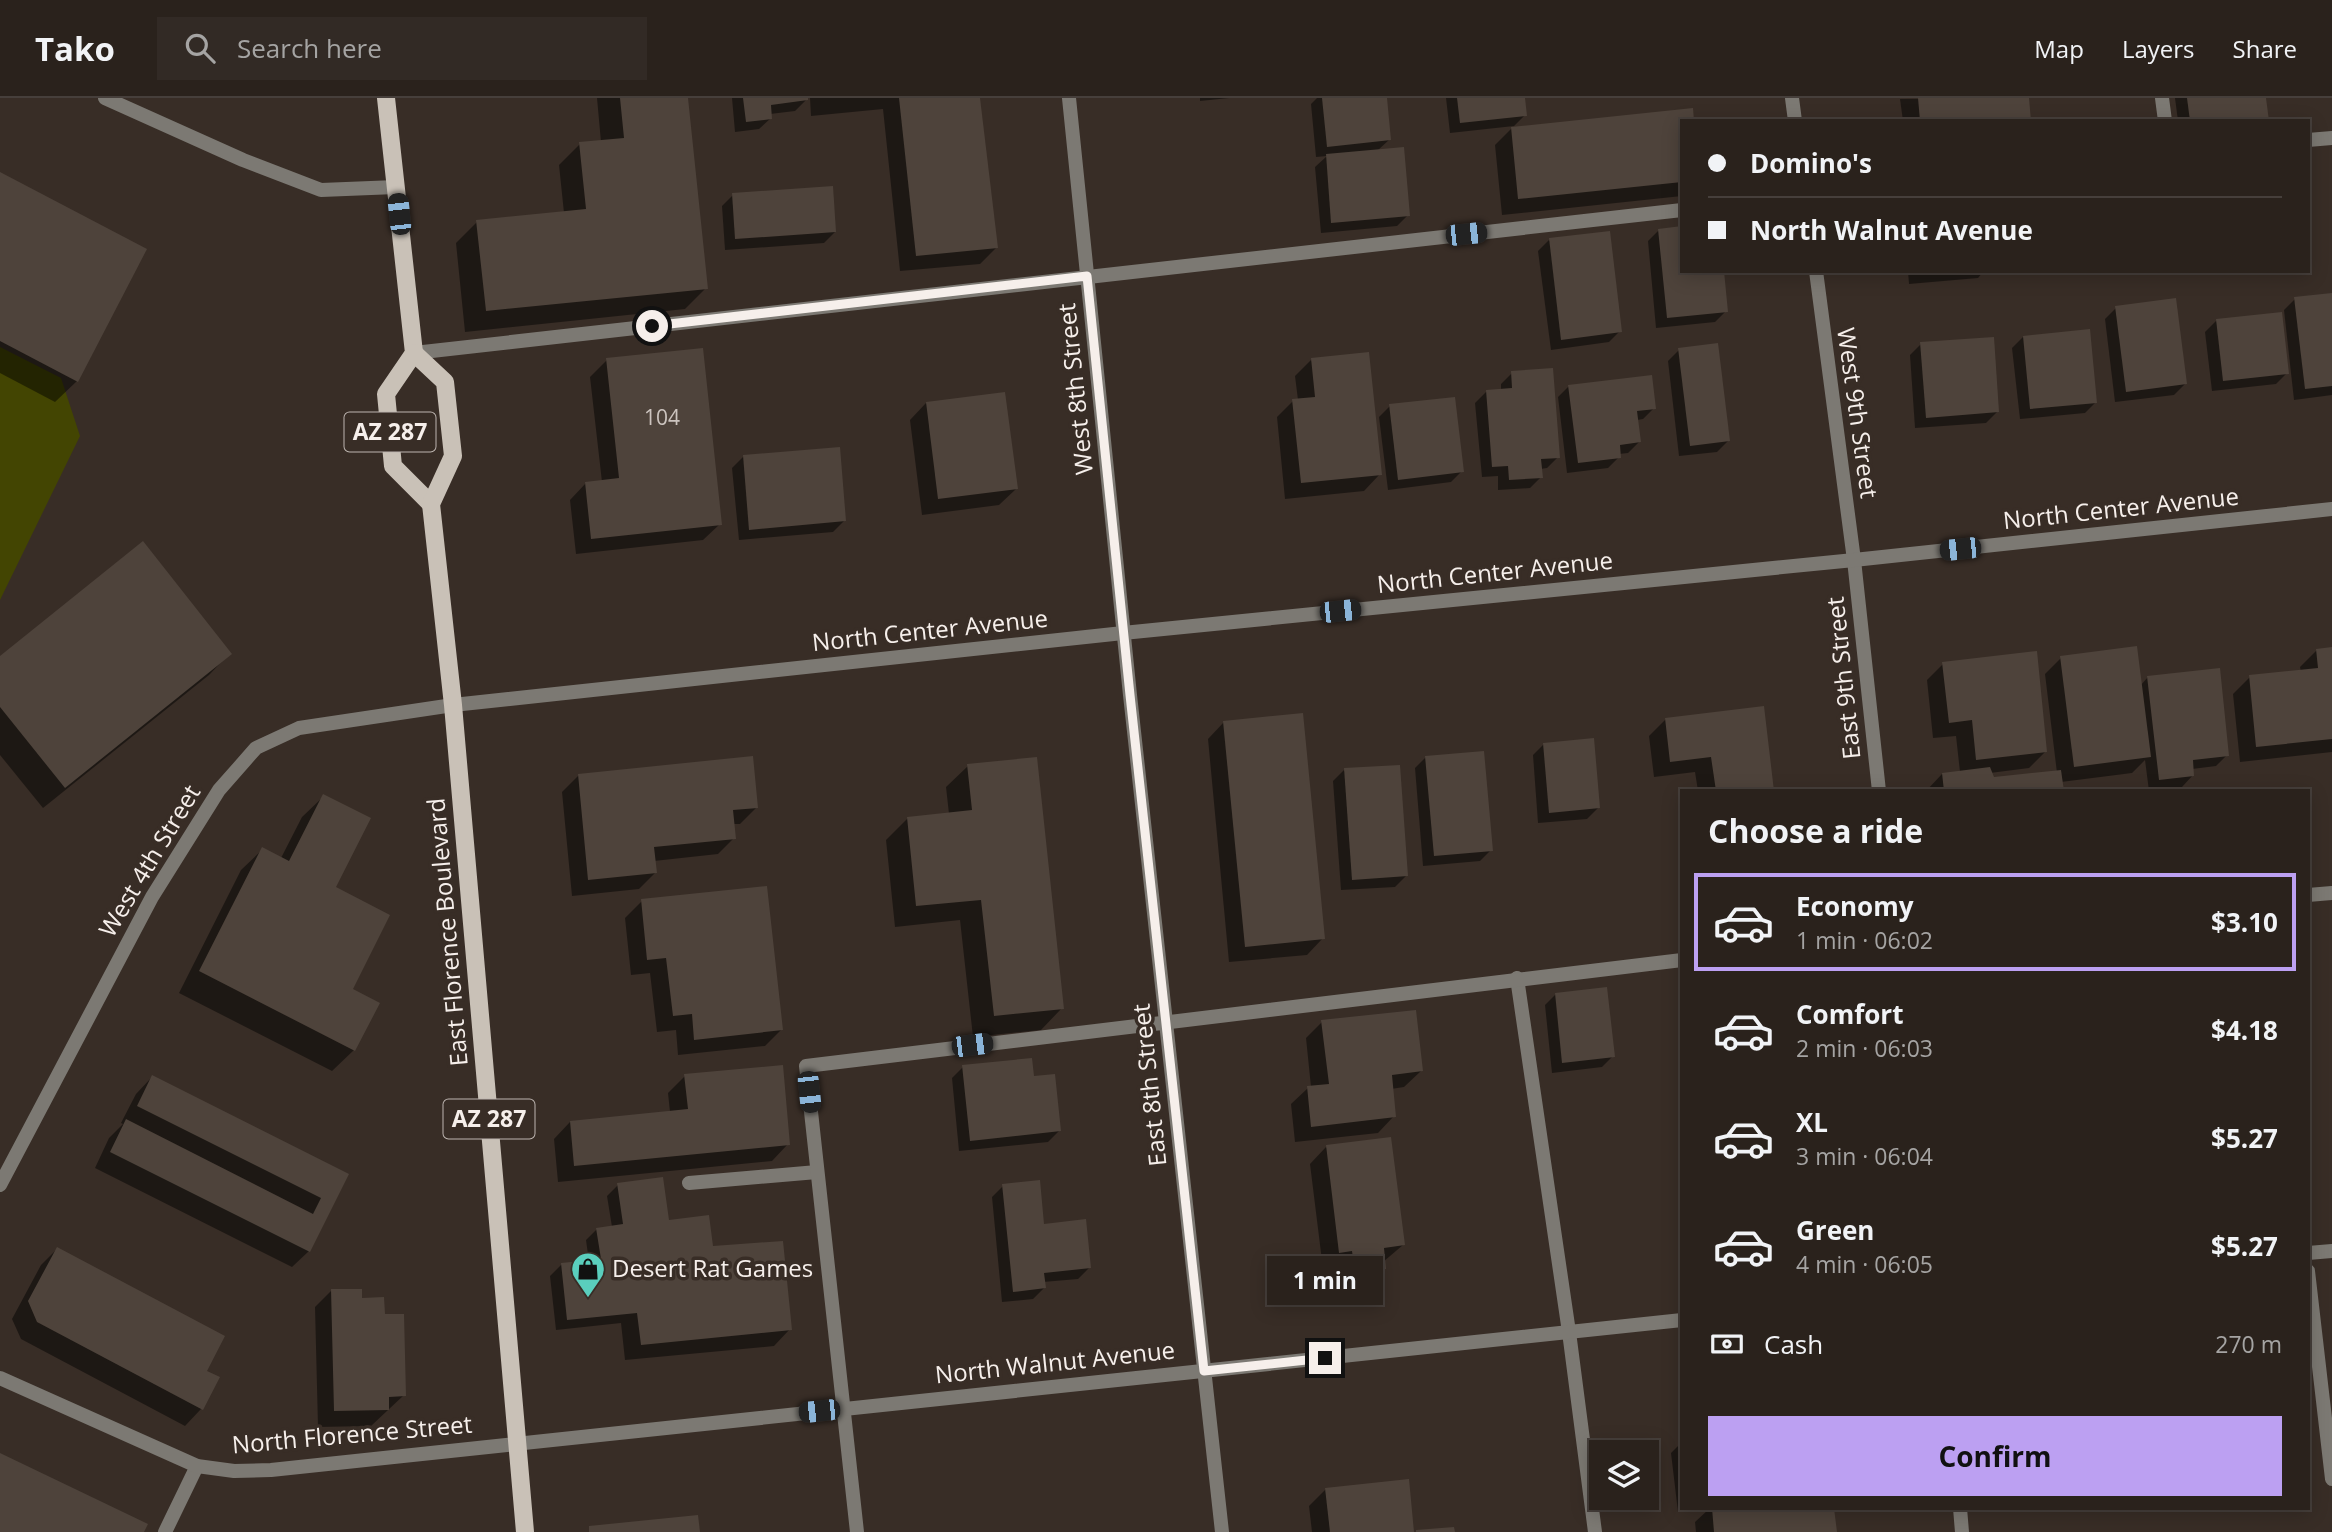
<!DOCTYPE html>
<meta charset="utf-8">
<style>
body{margin:0;font-family:"Open Sans",sans-serif;background:#322a25;color:#f1f3f6;height:100vh;display:flex;flex-direction:column;font-size:26px;white-space:nowrap}
*{box-sizing:border-box;margin:0}
p{font-size:23px;color:#a5a4a3}
.icon{flex:none;width:38px;height:38px;fill:none;stroke:currentColor;stroke-width:2;stroke-linecap:round;stroke-linejoin:round}
.map{position:relative;flex:1;overflow:hidden}
.sheet{position:absolute;left:1680px;top:691px;width:630px;height:721px;display:flex;flex-direction:column;background:#2a221c;border-radius:0px;box-shadow:0 4px 18px #0003,0 0 0 2px #463f3b}
.sheet>*{flex:none}
.top-card{position:absolute;left:1680px;top:21px;width:630px;height:154px;border-radius:0px;box-shadow:0 4px 18px #0003,0 0 0 2px #463f3b;display:grid;align-content:center;height:154px;padding:0 28px;background:#2a221c}
.tools{position:absolute;left:1589px;top:1342px;display:grid;gap:14px}
.tools a{display:grid;place-items:center;width:70px;height:70px;border-radius:0px;background:#2a221c;box-shadow:0 4px 18px #0003,0 0 0 2px #463f3b;font-size:35px}
.end{position:absolute;width:32px;height:32px;margin:-16px;border:9px solid #f6efeb;background:#111;box-shadow:0 0 0 4px #111}
.from{border-radius:50%}
.bubble{position:absolute;height:49px;border-radius:0px;background:#2a221c;box-shadow:0 4px 18px #0003,0 0 0 2px #463f3b;font-size:23px;font-weight:700;line-height:49px;text-align:center}
.car{position:absolute;width:21px;height:42px;margin:-21px -10px;border-radius:9px;box-shadow:0 0 5px 2px #0007;background:linear-gradient(#222 24%,#8ab4d8 0 40%,#222 0 76%,#8ab4d8 0 86%,#222 0)}
.top-card b{display:flex;align-items:center;gap:24px;height:66px;font-size:26px}
.top-card b+b{border-top:2px solid #463f3b}
.top-card i{width:18px;height:18px;background:#f1f3f6}
ul{padding:0;list-style:none}
li{display:flex;align-items:center;gap:21px;height:98px;margin:0 14px 10px;padding:0 14px;border:4px solid transparent;border-radius:0px}
li div{flex:1}
li b{display:block;font-size:26px}
li em{font-style:normal;font-weight:700}
li.selected{border-color:#bca0f2}
li>.icon{width:63px;height:63px;stroke-width:1.5}
h2{padding:0 28px;font-size:32px;line-height:84px}
.pay{display:flex;align-items:center;gap:18px;height:77px;padding:0 28px;font-size:26px}
.pay p{margin-inline-start:auto}
.cta{display:flex;gap:14px;margin-top:auto;padding:14px 28px}
.cta a{flex:1;height:80px;border-radius:0px;background:#bca0f2;color:#111;font-size:28px;font-weight:700;line-height:80px;text-align:center}
header{display:flex;align-items:center;gap:42px;box-sizing:border-box;height:98px;padding:0 35px;background:#2a221c;border-bottom:2px solid #463f3b}
header strong{font-size:33px}
nav{display:flex;gap:38px;margin-inline-start:auto;font-size:24px}
.search{width:490px;height:63px;background:#322a25;display:flex;align-items:center;gap:18px;box-sizing:border-box;padding:0 24px;border-radius:0px;color:#a5a4a3;font-size:26px}
.map>svg:first-child{display:block}
.green{fill:#434502}
.shadow{fill:#0007}
.building{fill:#4e433b}
.lines{fill:none;stroke-linecap:round;stroke-linejoin:round}
.lane{stroke:#7c7973;stroke-width:14}
.street{stroke:#7c7973;stroke-width:14}
.primary{stroke:#c9c1b7;stroke-width:18}
.route{stroke:#f6efeb;stroke-width:9}
.labels{text-anchor:middle;stroke-width:7;stroke-linejoin:round;paint-order:stroke}
.number-label{font-size:21px;fill:#ccc4bf}
.shield{fill:#382d26;stroke:#bdb5b0;stroke-width:2}
.shield-label{font-size:23px;font-weight:bold;fill:#f6efeb}
.street-label{font-size:24px;fill:#f6efeb;stroke:#382d26}
.poi-label{font-size:24px;fill:#f6efeb;stroke:#382d26;text-anchor:start}
</style>
<header>
<strong>Tako</strong>
<div class="search"><svg class="icon" aria-label="search" viewBox="0 0 24 24"><circle cx="10" cy="10" r="6"/><path d="M15 15l6 6"/></svg>Search here</div>
<nav><a>Map</a><a>Layers</a><a>Share</a></nav>
</header>
<div class="map">
<svg width="2332" height="1434" viewBox="0 0 2332 1434">
<rect width="100%" height="100%" fill="#382d26"/>
<polygon class="green" points="0,249 61,280 80,338 0,502"/>
<g class="shadow">
<polygon points="597,0 687,0 706,190 685,211 465,234 456,145 477,124 564,115 559,67 580,46 601,44"/>
<polygon points="732,0 806,0 806,2 795,13 770,16 771,20 759,31 735,34"/>
<polygon points="810,0 979,0 996,150 980,166 900,173 883,11 811,18"/>
<polygon points="1200,0 1229,0 1200,3"/>
<polygon points="1317,0 1385,0 1390,41 1377,53 1408,117 1397,128 1321,135 1315,69 1327,58 1316,59 1311,6"/>
<polygon points="1446,0 1523,0 1525,17 1512,30 1682,23 1682,98 1502,117 1495,47 1514,28 1450,35"/>
<polygon points="2027,0 2030,23 1903,23 1900,1"/>
<polygon points="2175,0 2264,0 2267,23 2178,23"/>
<polygon points="0,76 77,283 55,304 0,275"/>
<polygon points="733,97 835,134 824,145 725,152 722,108"/>
<polygon points="1659,132 1682,173 1726,213 1715,224 1656,230 1648,143"/>
<polygon points="1549,142 1620,233 1609,244 1551,252 1538,153"/>
<polygon points="1908,173 1984,173 1978,180 1909,186"/>
<polygon points="2332,197 2332,297 2294,302 2284,212 2295,201"/>
<polygon points="2116,210 2185,286 2174,297 2115,304 2105,221"/>
<polygon points="2216,223 2287,275 2276,286 2212,293 2205,234"/>
<polygon points="2023,239 2096,304 2085,315 2020,321 2012,250"/>
<polygon points="1921,246 1997,314 1986,325 1915,330 1910,257"/>
<polygon points="1679,252 1728,343 1717,354 1679,358 1668,263"/>
<polygon points="607,262 720,426 703,442 576,456 570,402 586,385 602,384 590,279"/>
<polygon points="1311,262 1380,376 1364,393 1285,401 1277,319 1293,303 1298,302 1295,278"/>
<polygon points="1512,275 1558,359 1547,370 1540,371 1541,379 1530,390 1498,392 1498,378 1482,379 1475,305 1486,294 1501,292 1501,286"/>
<polygon points="1569,288 1654,310 1643,321 1637,322 1639,344 1628,355 1619,356 1619,359 1608,370 1567,375 1558,299"/>
<polygon points="926,305 1016,391 999,407 922,417 910,322"/>
<polygon points="1390,308 1462,373 1451,384 1388,392 1379,319"/>
<polygon points="743,359 844,423 833,434 739,442 732,370"/>
<polygon points="2332,551 2332,654 2240,664 2233,596 2250,579 2301,574 2300,569 2317,552"/>
<polygon points="230,555 209,577 43,710 0,657 0,560"/>
<polygon points="2061,560 2140,588 2148,579 2227,657 2216,668 2192,671 2193,677 2182,689 2149,693 2145,662 2132,675 2061,684 2062,693 1926,693 1942,676 1960,674 1956,638 1933,640 1927,582 1943,566 2045,654 2029,670 1990,675 1993,681 2057,675 2045,576"/>
<polygon points="1666,621 1773,693 1698,693 1695,674 1654,679 1649,638"/>
<polygon points="1224,624 1323,840 1307,857 1229,864 1208,641"/>
<polygon points="1544,646 1598,710 1587,721 1538,725 1533,657"/>
<polygon points="1426,659 1491,752 1480,763 1423,768 1415,670"/>
<polygon points="968,668 1062,910 1041,932 973,939 960,822 895,829 886,742 908,720 949,716 946,689"/>
<polygon points="1344,672 1406,778 1395,789 1341,792 1333,683"/>
<polygon points="579,677 757,709 740,726 733,726 734,740 718,756 654,763 655,775 639,791 572,798 562,694"/>
<polygon points="324,698 334,790 350,892 354,952 332,973 179,895 241,772 263,751 281,760 302,719"/>
<polygon points="642,803 781,932 765,948 678,957 676,932 657,934 650,875 631,877 625,820"/>
<polygon points="1556,896 1613,958 1602,969 1552,975 1545,907"/>
<polygon points="1322,924 1421,973 1404,989 1391,991 1394,1018 1378,1035 1295,1044 1291,1006 1308,990 1311,989 1306,940"/>
<polygon points="963,969 1032,980 1059,1033 1048,1044 959,1053 952,980"/>
<polygon points="685,978 788,1046 772,1063 558,1084 554,1041 570,1024 670,1014 668,995"/>
<polygon points="152,979 346,1077 309,1153 292,1169 95,1070 109,1040 123,1026 121,1025 136,996"/>
<polygon points="1326,1049 1403,1147 1383,1164 1384,1171 1368,1187 1339,1191 1336,1169 1323,1171 1310,1066"/>
<polygon points="618,1087 668,1124 711,1148 790,1231 774,1248 625,1262 621,1225 556,1232 550,1178 561,1167 589,1164 586,1142 597,1131 612,1129 607,1098"/>
<polygon points="1003,1088 1089,1170 1078,1181 1043,1184 1044,1190 1033,1201 1002,1204 992,1099"/>
<polygon points="57,1151 205,1273 218,1280 201,1311 185,1328 21,1241 12,1221 41,1167"/>
<polygon points="331,1193 360,1201 383,1218 404,1297 371,1328 318,1329 315,1209"/>
<polygon points="1682,1344 1682,1410 1832,1410 1835,1434 1696,1434 1695,1424 1709,1411 1678,1414 1671,1355"/>
<polygon points="1326,1391 1412,1434 1312,1434 1309,1408"/>
</g>
<g class="building">
<polygon points="620,0 688,0 708,191 486,213 476,122 586,111 579,44 624,40"/>
<polygon points="743,0 808,0 808,2 771,7 772,21 746,24"/>
<polygon points="899,0 980,0 998,150 916,158"/>
<polygon points="1322,0 1387,0 1391,42 1327,49"/>
<polygon points="1457,0 1525,0 1527,18 1460,25"/>
<polygon points="1918,0 2029,0 2031,23 1920,23"/>
<polygon points="2187,0 2266,0 2269,23 2190,23"/>
<polygon points="1693,10 1694,23 1682,23 1682,84 1518,101 1511,29"/>
<polygon points="1404,49 1410,118 1331,125 1326,56"/>
<polygon points="0,74 147,151 78,284 0,243"/>
<polygon points="833,88 836,134 735,141 732,95"/>
<polygon points="1682,128 1682,173 1724,173 1728,214 1667,220 1658,131"/>
<polygon points="1610,133 1622,234 1561,242 1549,140"/>
<polygon points="2332,195 2332,288 2305,291 2294,199"/>
<polygon points="2176,200 2187,286 2126,294 2115,208"/>
<polygon points="2282,214 2289,276 2223,283 2216,221"/>
<polygon points="2090,231 2097,305 2030,311 2023,238"/>
<polygon points="1994,239 1999,314 1926,320 1920,244"/>
<polygon points="1718,245 1730,343 1690,348 1678,250"/>
<polygon points="703,250 722,427 591,441 585,384 619,380 606,260"/>
<polygon points="1369,254 1382,377 1301,385 1292,301 1315,299 1311,260"/>
<polygon points="1553,270 1560,360 1541,361 1543,380 1509,382 1508,368 1492,369 1486,292 1512,290 1511,273"/>
<polygon points="1652,277 1656,311 1637,313 1641,344 1620,347 1621,360 1578,365 1568,287"/>
<polygon points="1005,294 1018,391 938,401 926,304"/>
<polygon points="1455,299 1464,374 1398,382 1389,306"/>
<polygon points="840,349 846,423 749,432 743,357"/>
<polygon points="143,443 232,556 65,690 0,609 0,558"/>
<polygon points="2137,548 2151,659 2074,669 2060,558"/>
<polygon points="2332,549 2332,641 2256,649 2249,577 2318,570 2316,551"/>
<polygon points="2037,553 2047,654 1976,662 1972,622 1949,625 1942,564"/>
<polygon points="2220,570 2229,658 2193,662 2194,678 2159,682 2147,578"/>
<polygon points="1764,608 1774,693 1716,693 1711,659 1670,664 1665,620"/>
<polygon points="1303,615 1325,841 1245,849 1223,623"/>
<polygon points="1594,640 1600,710 1549,715 1543,645"/>
<polygon points="1484,653 1493,753 1434,758 1425,658"/>
<polygon points="753,658 758,710 733,712 736,741 654,749 657,775 588,782 578,676"/>
<polygon points="1037,659 1064,911 994,918 981,802 916,808 907,719 972,712 967,666"/>
<polygon points="1400,667 1408,778 1352,782 1344,670"/>
<polygon points="1990,669 1994,679 2061,672 2064,693 1944,693 1942,675"/>
<polygon points="323,696 371,720 336,789 390,817 353,891 380,905 355,953 199,873 262,749 289,763"/>
<polygon points="767,788 783,932 694,942 692,916 673,918 666,860 647,862 641,801"/>
<polygon points="1607,889 1615,959 1562,965 1555,895"/>
<polygon points="1416,912 1423,973 1392,977 1396,1019 1311,1029 1307,988 1329,986 1321,922"/>
<polygon points="1032,960 1034,978 1055,976 1061,1033 970,1043 962,967"/>
<polygon points="783,967 790,1047 574,1068 570,1023 688,1011 684,976"/>
<polygon points="152,977 349,1076 310,1154 110,1054 126,1021 313,1116 321,1100 137,1008"/>
<polygon points="1391,1039 1405,1147 1384,1150 1386,1171 1355,1175 1352,1153 1339,1155 1326,1047"/>
<polygon points="663,1079 669,1122 709,1117 713,1148 783,1143 792,1232 641,1247 637,1215 567,1222 561,1165 601,1161 596,1130 623,1126 617,1085"/>
<polygon points="1040,1082 1044,1126 1086,1121 1091,1170 1044,1175 1046,1190 1013,1194 1002,1086"/>
<polygon points="57,1149 225,1238 207,1273 220,1279 203,1312 37,1224 28,1203"/>
<polygon points="331,1191 362,1191 362,1200 384,1199 385,1216 404,1216 406,1298 389,1299 389,1312 334,1313"/>
<polygon points="0,1355 148,1426 144,1434 0,1434"/>
<polygon points="1409,1381 1414,1434 1330,1434 1325,1390"/>
<polygon points="1712,1410 1834,1410 1837,1434 1714,1434"/>
<polygon points="698,1417 700,1434 589,1434 589,1428"/>
<polygon points="1454,1429 1455,1434 1416,1434 1416,1432"/>
</g>
<g class="lines">
<g class="lane">
<polyline points="2162,0 2165,23"/>
<polyline points="2308,42 2332,40"/>
<polyline points="414,255 1682,112"/>
<polyline points="2308,797 2332,795"/>
<polyline points="1517,880 1569,1234 1595,1434"/>
<polyline points="689,1085 817,1074"/>
<polyline points="2308,1173 2332,1381"/>
<polyline points="165,1434 197,1368"/>
<polyline points="857,1434 806,968 1682,862"/>
</g>
<g class="street">
<polyline points="105,0 243,62 321,92 396,89"/>
<polyline points="1069,0 1130,597 1222,1434"/>
<polyline points="1792,0 1795,23"/>
<polyline points="1816,173 1854,462 1879,693"/>
<polyline points="0,1087 152,799 219,692 256,650 299,630 453,607 1123,535 1854,462 2332,411"/>
<polyline points="2308,1155 2332,1153"/>
<polyline points="0,1280 197,1368 234,1373 271,1372 1682,1222"/>
<polyline points="1960,1410 1962,1434"/>
</g>
<g class="primary">
<polyline points="386,0 414,255 386,296 393,368 431,406"/>
<polyline points="414,255 445,284 453,358 431,406 453,607 525,1434"/>
</g>
</g>
<g class="lines">
<polyline class="route" points="652,228 1087,178 1130,597 1204,1273 1325,1260"/>
</g>
<defs>
<g id="shop-pin" transform="scale(1.75)"><path d="M0 17L-7.5 6A9.5 9.5 0 1 1 7.5 6Z" fill="#5acebd" stroke="#382d26"/><path d="M-5-2.5h2.3a2.7 3.5 0 0 1 5.4 0H5L5.5 6h-11ZM-1.5-2.5h3a1.5 2.3 0 0 0-3 0Z" fill="#111"/></g>
</defs>
<g fill-rule="evenodd">
<use href="#shop-pin" x="588" y="1171"/>
</g>
<g class="labels">
<g class="number-label">
<text x="662" y="327">104</text>
</g>
<g class="shield">
<rect x="344.5" y="314.5" width="91" height="39" rx="5"/>
<rect x="443.5" y="1001.5" width="91" height="39" rx="5"/>
</g>
<g class="shield-label">
<text x="390" y="342">AZ 287</text>
<text x="489" y="1029">AZ 287</text>
</g>
<g class="street-label">
<text transform="translate(1076 291) rotate(-96)" y="8">West 8th Street</text>
<text transform="translate(1857 315) rotate(82)" y="8">West 9th Street</text>
<text transform="translate(2121 411) rotate(-6)" y="8">North Center Avenue</text>
<text transform="translate(1495 475) rotate(-6)" y="8">North Center Avenue</text>
<text transform="translate(930 533) rotate(-6)" y="8">North Center Avenue</text>
<text transform="translate(1844 580) rotate(-96)" y="8">East 9th Street</text>
<text transform="translate(150 763) rotate(-59)" y="8">West 4th Street</text>
<text transform="translate(448 834) rotate(-95)" y="8">East Florence Boulevard</text>
<text transform="translate(1150 987) rotate(-96)" y="8">East 8th Street</text>
<text transform="translate(1055 1265) rotate(-6)" y="8">North Walnut Avenue</text>
<text transform="translate(352 1337) rotate(-5)" y="8">North Florence Street</text>
</g>
<g class="poi-label">
<text x="612" y="1179">Desert Rat Games</text>
</g>
</g>
</svg>
<div class="tools">
<a><svg class="icon" aria-label="layers" viewBox="0 0 24 24"><path d="M12 4l9 5-9 5-9-5zM3 14l9 5 9-5"/></svg></a>
</div>
<i class="end from" style="left:652px;top:228px"></i>
<i class="end" style="left:1325px;top:1260px"></i>
<div class="bubble" style="left:1267px;top:1158px;width:116px">1 min</div>
<i class="car" style="left:399px;top:116px;rotate:354deg"></i>
<i class="car" style="left:1466px;top:136px;rotate:84deg"></i>
<i class="car" style="left:1960px;top:451px;rotate:264deg"></i>
<i class="car" style="left:1340px;top:513px;rotate:84deg"></i>
<i class="car" style="left:972px;top:947px;rotate:83deg"></i>
<i class="car" style="left:809px;top:994px;rotate:174deg"></i>
<i class="car" style="left:819px;top:1313px;rotate:264deg"></i>
<div class="top-card">
<b><i class="from"></i>Domino's</b>
<b><i></i>North Walnut Avenue</b>
</div>
<section class="sheet">
<h2>Choose a ride</h2>
<ul>
<li class="selected"><svg class="icon" aria-label="car" viewBox="0 0 24 24"><path d="M5 17H2v-5l4-1 3-4h7l3 4 3 1v5h-3M9 17h6M6 11h13"/><circle cx="7" cy="17" r="2"/><circle cx="17" cy="17" r="2"/></svg><div><b>Economy</b><p>1 min · 06:02</p></div><em>$3.10</em></li>
<li><svg class="icon" aria-label="car" viewBox="0 0 24 24"><path d="M5 17H2v-5l4-1 3-4h7l3 4 3 1v5h-3M9 17h6M6 11h13"/><circle cx="7" cy="17" r="2"/><circle cx="17" cy="17" r="2"/></svg><div><b>Comfort</b><p>2 min · 06:03</p></div><em>$4.18</em></li>
<li><svg class="icon" aria-label="car" viewBox="0 0 24 24"><path d="M5 17H2v-5l4-1 3-4h7l3 4 3 1v5h-3M9 17h6M6 11h13"/><circle cx="7" cy="17" r="2"/><circle cx="17" cy="17" r="2"/></svg><div><b>XL</b><p>3 min · 06:04</p></div><em>$5.27</em></li>
<li><svg class="icon" aria-label="car" viewBox="0 0 24 24"><path d="M5 17H2v-5l4-1 3-4h7l3 4 3 1v5h-3M9 17h6M6 11h13"/><circle cx="7" cy="17" r="2"/><circle cx="17" cy="17" r="2"/></svg><div><b>Green</b><p>4 min · 06:05</p></div><em>$5.27</em></li>
</ul>
<div class="pay"><svg class="icon" aria-label="cash" viewBox="0 0 24 24"><path d="M3 7h18v10H3z"/><circle cx="12" cy="12" r="2"/></svg>Cash<p>270 m</p></div>
<div class="cta"><a>Confirm</a></div>
</section>
</div>
